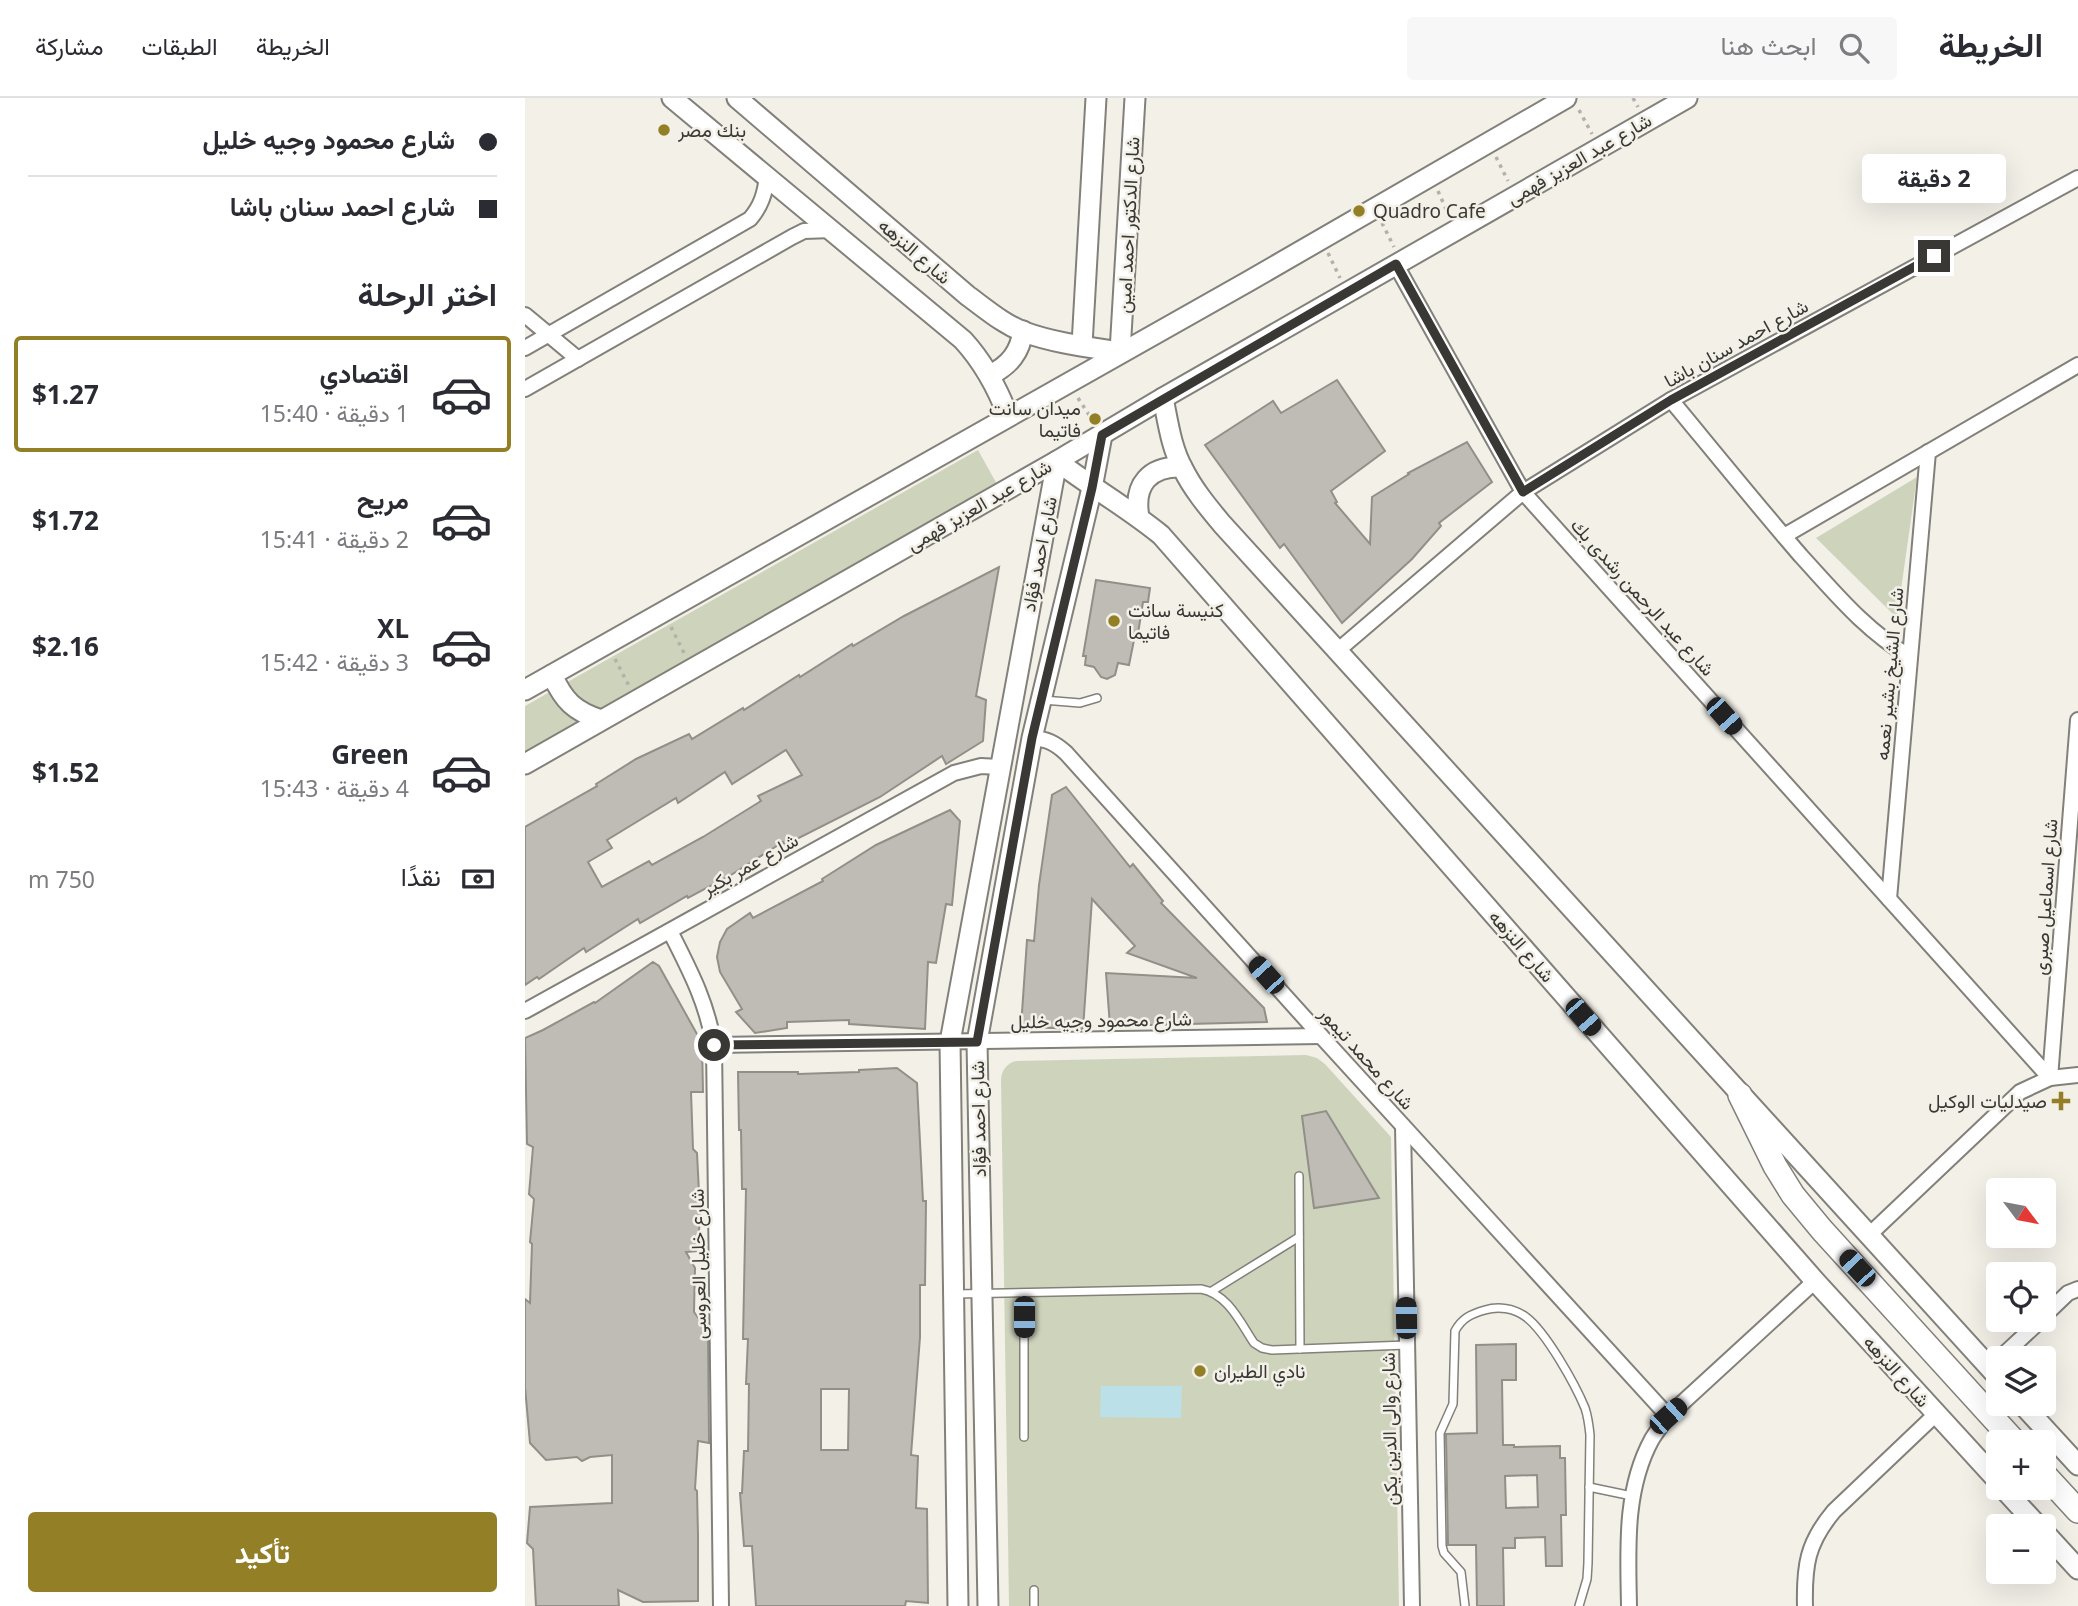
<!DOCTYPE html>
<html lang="ar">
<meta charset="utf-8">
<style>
body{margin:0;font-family:"Noto Sans",Vazirmatn,sans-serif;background:#f7f7f7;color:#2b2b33;direction:rtl;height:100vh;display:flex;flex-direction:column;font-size:26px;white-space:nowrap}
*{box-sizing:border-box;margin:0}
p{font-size:23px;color:#7c7c81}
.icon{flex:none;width:38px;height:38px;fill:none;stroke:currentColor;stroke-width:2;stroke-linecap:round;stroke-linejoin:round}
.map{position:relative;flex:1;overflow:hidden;direction:ltr}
.drawer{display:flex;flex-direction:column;background:#fff;width:525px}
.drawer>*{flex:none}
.top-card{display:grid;align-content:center;height:154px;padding:0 28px;background:#fff}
.needle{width:46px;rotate:122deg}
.controls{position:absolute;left:1461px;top:1080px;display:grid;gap:14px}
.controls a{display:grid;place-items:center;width:70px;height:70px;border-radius:7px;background:#fff;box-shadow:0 7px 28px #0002;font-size:35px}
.end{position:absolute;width:32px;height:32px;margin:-16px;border:9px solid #393835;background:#fff;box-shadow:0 0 0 4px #fff}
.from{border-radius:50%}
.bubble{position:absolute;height:49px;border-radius:7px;background:#fff;box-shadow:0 7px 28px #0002;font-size:23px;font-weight:700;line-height:49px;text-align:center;direction:rtl}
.car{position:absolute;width:21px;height:42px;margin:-21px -10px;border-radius:9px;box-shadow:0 0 5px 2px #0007;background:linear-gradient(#222 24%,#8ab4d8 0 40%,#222 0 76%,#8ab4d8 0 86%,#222 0)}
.top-card b{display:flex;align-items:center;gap:24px;height:66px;font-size:26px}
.top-card b+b{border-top:2px solid #e1e1e2}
.top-card i{width:18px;height:18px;background:#2b2b33}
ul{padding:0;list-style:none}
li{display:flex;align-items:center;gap:21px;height:116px;margin:0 14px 10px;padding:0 14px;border:4px solid transparent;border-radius:7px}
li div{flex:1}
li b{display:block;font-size:26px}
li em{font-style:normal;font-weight:700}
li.current{border-color:#937f26}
li>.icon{width:63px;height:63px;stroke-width:1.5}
h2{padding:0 28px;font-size:32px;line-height:84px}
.pay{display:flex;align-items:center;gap:18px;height:77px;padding:0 28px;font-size:26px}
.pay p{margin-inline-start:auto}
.button{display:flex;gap:14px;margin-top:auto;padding:14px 28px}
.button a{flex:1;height:80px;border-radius:7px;background:#937f26;color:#fff;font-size:28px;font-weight:700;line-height:80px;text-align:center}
header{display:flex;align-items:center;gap:42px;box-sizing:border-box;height:98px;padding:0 35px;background:#fff;border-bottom:2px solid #e1e1e2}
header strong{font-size:33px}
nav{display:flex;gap:38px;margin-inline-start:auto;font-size:24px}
.search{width:490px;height:63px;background:#f7f7f7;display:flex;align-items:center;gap:18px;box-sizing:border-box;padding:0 24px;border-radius:7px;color:#7c7c81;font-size:26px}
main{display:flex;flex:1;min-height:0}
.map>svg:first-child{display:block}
.green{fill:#ced4bc}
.water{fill:#bbe0e8}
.building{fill:#bfbcb5;stroke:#928f88;stroke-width:2;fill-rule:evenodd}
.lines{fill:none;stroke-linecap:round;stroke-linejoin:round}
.lane-casing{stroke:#83807a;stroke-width:10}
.street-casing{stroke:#83807a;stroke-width:18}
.secondary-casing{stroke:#83807a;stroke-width:23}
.primary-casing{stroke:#83807a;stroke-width:26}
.path{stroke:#b3b1ab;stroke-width:3.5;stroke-dasharray:3.5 5;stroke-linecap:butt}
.lane{stroke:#fff;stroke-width:7}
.street{stroke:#fff;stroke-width:14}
.secondary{stroke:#fff;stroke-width:19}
.primary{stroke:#fff;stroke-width:23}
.route{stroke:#393835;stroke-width:9}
.poi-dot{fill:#937f26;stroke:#f3f0e8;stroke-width:2.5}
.labels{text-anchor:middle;stroke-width:5;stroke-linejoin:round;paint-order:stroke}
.poi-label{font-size:19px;fill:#393835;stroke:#f3f0e8;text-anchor:start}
.street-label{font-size:19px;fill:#393835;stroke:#f3f0e8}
</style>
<header>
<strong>الخريطة</strong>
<div class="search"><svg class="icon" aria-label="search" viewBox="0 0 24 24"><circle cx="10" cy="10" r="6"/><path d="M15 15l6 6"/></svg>ابحث هنا</div>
<nav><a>الخريطة</a><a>الطبقات</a><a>مشاركة</a></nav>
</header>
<main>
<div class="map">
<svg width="1553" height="1508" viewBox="0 0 1553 1508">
<rect width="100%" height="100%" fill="#f3f0e8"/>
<g class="green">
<polygon points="453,352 473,388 0,655 0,608"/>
<polygon points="1392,379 1372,520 1291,440"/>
<path d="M781,957L792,960L800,966L866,1039L874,1508H484L476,982C476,973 482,965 491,963Z"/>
</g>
<polygon class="water" points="576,1288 657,1288 656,1320 575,1319"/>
<g class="building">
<polygon points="812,282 860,353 806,393 812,404 810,405 845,446 847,399 884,376 883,375 942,344 967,384 914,425 916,428 887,461 817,525 759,446 755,450 680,347 748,303 756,315"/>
<path d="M474,469L451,598L461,602L458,643L421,666L417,658L355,699L260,747L258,744L206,777L163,800L162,798L115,825L113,821L61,854L59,850L14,881L12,879L0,887V729L72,688L71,686L111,661L164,636L167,641L218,610L219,612L274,577L275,579L327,546L328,548L379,518ZM261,652L277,677L233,698L236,703L178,739L127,767L124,763L77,789L63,764L87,750L82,742L151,700L153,705L200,674L207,686Z"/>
<polygon points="571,482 625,490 623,504 618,504 612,542 609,542 604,567 593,565 590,577 582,581 576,579 569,569 560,567 561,558 558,558"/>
<polygon points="541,689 605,769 608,766 638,803 636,805 739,910 742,924 585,928 581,875 672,880 602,855 610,848 567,801 558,931 496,929 502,842 509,843 514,787 527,697"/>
<polygon points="425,712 435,723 427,807 421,806 411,865 403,864 400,931 324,926 324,922 262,924 262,930 230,935 211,914 217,911 195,874 192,859 195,844 202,831 225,815 228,820 298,783 297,781 351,747"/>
<polygon points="128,864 134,868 177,945 178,994 166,994 168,1051 172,1055 175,1114 173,1153 161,1154 170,1170 169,1214 183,1233 184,1345 173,1343 170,1391 172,1393 173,1437 173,1503 118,1504 93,1492 94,1508 11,1508 8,1451 2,1445 5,1409 87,1405 87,1357 65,1359 57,1363 52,1359 21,1362 5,1345 0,1289 0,1201 5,1205 7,1146 5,1144 9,1101 4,1096 8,1049 2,1046 0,940 18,932 69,904 70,905"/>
<path d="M372,970L392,985L398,1103H401L400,1187H395V1239L386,1357L393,1358L391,1410L402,1411L403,1505L381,1503L380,1508H231L227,1448H219L215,1395H217L219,1353H223L224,1286H221L223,1241H218L221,1091H217L216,1032H214L213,974H273V976L334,974V972ZM296,1291H324L323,1352H296Z"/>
<polygon points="801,1013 854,1100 789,1110 777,1018"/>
<path d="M991,1246V1282H977L978,1347H989V1349L1035,1348V1360H1040L1041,1417H1036L1037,1468H1021L1020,1439L990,1440V1450H978L979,1508H952L951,1447H923L921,1336L952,1335L951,1247ZM1012,1377L1013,1409L981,1410L980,1378Z"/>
</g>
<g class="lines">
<g class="lane-casing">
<g id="lane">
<polyline points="518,602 555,605 572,600"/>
<polyline points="774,1078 775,1251"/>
<polyline points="687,1193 774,1139"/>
<polyline points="499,1195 499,1339"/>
<path d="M431,1196L676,1191C703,1196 715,1224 729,1245L737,1250L747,1252L882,1247"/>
<polyline points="1064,1389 1107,1398"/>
<polyline points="509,1492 509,1508"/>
<path d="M940,1508L936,1474L919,1455L917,1448L915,1335L928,1306L930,1233C937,1220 946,1216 960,1212C973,1208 989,1210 1001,1219C1021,1234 1050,1286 1060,1310C1063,1319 1064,1327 1065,1337L1063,1465L1062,1481L1054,1508"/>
</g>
</g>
<g class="street-casing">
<g id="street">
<polyline points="871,167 998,394 1525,980"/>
<polyline points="0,217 53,261"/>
<path d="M0,250L225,121C236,108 240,96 242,78"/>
<polyline points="0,291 267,139 279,133 307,132"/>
<path d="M1146,302C1189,354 1232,407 1276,458C1311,496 1340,532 1385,559"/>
<polyline points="1259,438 1553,267"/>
<polyline points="811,554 998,394 1146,302 1553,80"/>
<path d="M507,640C522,641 530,645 541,655L796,938L1143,1318"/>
<polyline points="1364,801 1403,354"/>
<path d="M145,833C165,873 181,902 189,947L196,1508"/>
<polyline points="0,913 429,675 456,668 474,669"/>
<polyline points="189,947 796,938"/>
<polyline points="1525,980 1553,622"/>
<polyline points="878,1028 887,1508"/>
<polyline points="1343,1138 1495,994 1525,980 1553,977"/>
<polyline points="1519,1218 1543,1195 1553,1191"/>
<polyline points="1475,1260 1516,1222"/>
<path d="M1104,1508C1103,1452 1099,1392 1127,1341C1132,1333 1138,1325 1143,1318L1290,1183"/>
<path d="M1280,1508C1279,1468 1282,1445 1309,1413L1411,1316"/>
</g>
</g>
<g class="secondary-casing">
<g id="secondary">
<path d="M147,0L438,242C459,265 472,289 483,318"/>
<path d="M212,0L443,198C461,211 478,226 499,234C529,245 563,249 595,254L610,0"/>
<polyline points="557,247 571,0"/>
<path d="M465,277C485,267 495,254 498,233"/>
<path d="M638,300C643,324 646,349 658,371C668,391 682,408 697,426L1474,1280"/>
<path d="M614,419C608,386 625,368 657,369"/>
<path d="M27,577C39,603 49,613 76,622"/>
<polyline points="0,592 724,183 1041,0"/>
<polyline points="0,666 532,363 638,300 1162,0"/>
<polyline points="1497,1306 1553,1367"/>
<polyline points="1478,1390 1513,1428"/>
<polyline points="1519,1434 1553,1471"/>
<path d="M433,1508L425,944L532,363C566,389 603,410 636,437L1290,1183L1474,1384"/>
<polyline points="463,1508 452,944 507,640 567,390 577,337"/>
</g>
</g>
<g class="primary-casing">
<g id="primary">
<polyline points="1215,997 1250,1068 1268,1097 1297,1132 1490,1344"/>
<polyline points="1519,1376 1553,1413"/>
</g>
</g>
<g class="path">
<polyline points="1108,0 1113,9"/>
<polyline points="1054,12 1067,36"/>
<polyline points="971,59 983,83"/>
<polyline points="913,93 924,118"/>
<polyline points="857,125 869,149"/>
<polyline points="803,155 815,180"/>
<polyline points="553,300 568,323"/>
<polyline points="146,529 160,557"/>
<polyline points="90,561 104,588"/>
</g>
<use href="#lane" class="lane"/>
<use href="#street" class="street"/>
<use href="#secondary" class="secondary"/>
<use href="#primary" class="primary"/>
</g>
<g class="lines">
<polyline class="route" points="189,947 452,944 507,640 567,390 577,337 871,166 998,394 1146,302 1409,158"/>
</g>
<g class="poi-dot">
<circle cx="139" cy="32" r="7"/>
<circle cx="834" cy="113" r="7"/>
<circle cx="570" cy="321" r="7"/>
<circle cx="589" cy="523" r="7"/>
<path d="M1532.5 992.5h7v7h7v7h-7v7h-7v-7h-7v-7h7z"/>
<circle cx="675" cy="1273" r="7"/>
</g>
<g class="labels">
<g class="poi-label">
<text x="153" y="39">بنك مصر</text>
<text x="848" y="120">Quadro Cafe</text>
<text x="556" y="317" text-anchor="end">ميدان سانت<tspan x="556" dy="22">فاتيما</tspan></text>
<text x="603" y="519">كنيسة سانت<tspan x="603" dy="22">فاتيما</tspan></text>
<text x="1522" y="1010" text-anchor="end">صيدليات الوكيل</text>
<text x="689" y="1280">نادي الطيران</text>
</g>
<g class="street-label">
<text transform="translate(1054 61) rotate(-30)" y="7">شارع عبد العزيز فهمى</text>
<text transform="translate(603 127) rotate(-87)" y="7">شارع الدكتور احمد امين</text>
<text transform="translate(390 153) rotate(41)" y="7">شارع النزهه</text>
<text transform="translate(1211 245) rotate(-29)" y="7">شارع احمد سنان باشا</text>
<text transform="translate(454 407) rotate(-30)" y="7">شارع عبد العزيز فهمى</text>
<text transform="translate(514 456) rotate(-79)" y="7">شارع احمد فؤاد</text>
<text transform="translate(1118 499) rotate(48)" y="7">شارع عبد الرحمن رشدى بك</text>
<text transform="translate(1364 576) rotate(-85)" y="7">شارع الشيخ بشير نعمه</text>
<text transform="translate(225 766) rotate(-29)" y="7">شارع عمر بكير</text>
<text transform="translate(1520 799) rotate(-86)" y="7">شارع اسماعيل صبرى</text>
<text transform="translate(997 848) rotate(49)" y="7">شارع النزهه</text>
<text transform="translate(576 922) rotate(-1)" y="7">شارع محمود وجيه خليل</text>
<text transform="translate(842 960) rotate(48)" y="7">شارع محمد تيمور</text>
<text transform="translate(453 1021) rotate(-91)" y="7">شارع احمد فؤاد</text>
<text transform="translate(173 1166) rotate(-91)" y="7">شارع خليل العروسى</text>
<text transform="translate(1372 1273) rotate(48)" y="7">شارع النزهه</text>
<text transform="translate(864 1331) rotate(-91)" y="7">شارع والى الدين يكن</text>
</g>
</g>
</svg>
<div class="controls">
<a><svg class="needle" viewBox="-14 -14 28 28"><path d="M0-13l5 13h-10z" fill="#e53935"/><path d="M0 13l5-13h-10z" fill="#7c7c81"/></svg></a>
<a><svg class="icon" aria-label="locate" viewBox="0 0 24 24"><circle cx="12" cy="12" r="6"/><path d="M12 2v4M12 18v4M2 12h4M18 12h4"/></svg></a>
<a><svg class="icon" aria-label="layers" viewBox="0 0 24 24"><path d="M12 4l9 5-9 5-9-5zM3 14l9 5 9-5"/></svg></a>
<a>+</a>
<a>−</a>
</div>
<i class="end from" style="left:189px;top:947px"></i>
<i class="end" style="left:1409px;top:158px"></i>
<div class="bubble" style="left:1337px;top:56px;width:144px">2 دقيقة</div>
<i class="car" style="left:1199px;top:618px;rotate:138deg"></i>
<i class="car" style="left:741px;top:877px;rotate:318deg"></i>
<i class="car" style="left:1058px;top:919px;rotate:139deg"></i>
<i class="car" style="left:1332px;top:1170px;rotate:317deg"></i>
<i class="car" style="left:499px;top:1219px;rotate:180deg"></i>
<i class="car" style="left:881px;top:1220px;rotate:359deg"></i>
<i class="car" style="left:1143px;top:1318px;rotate:48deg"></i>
</div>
<section class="drawer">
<div class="top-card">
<b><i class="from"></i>شارع محمود وجيه خليل</b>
<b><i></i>شارع احمد سنان باشا</b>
</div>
<h2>اختر الرحلة</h2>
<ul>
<li class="current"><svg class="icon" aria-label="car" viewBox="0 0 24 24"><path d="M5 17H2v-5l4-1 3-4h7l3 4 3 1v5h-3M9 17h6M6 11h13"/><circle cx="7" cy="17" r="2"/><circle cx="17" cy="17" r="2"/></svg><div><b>اقتصادي</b><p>1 دقيقة · 15:40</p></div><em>$1.27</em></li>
<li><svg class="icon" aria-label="car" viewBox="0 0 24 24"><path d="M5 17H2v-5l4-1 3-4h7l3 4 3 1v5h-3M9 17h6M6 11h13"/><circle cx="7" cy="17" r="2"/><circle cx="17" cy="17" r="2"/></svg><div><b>مريح</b><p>2 دقيقة · 15:41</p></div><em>$1.72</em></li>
<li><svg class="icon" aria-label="car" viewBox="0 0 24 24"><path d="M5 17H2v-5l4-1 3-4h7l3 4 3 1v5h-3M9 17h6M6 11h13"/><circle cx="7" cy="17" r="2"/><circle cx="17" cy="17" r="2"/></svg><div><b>XL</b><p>3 دقيقة · 15:42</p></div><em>$2.16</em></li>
<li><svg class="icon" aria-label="car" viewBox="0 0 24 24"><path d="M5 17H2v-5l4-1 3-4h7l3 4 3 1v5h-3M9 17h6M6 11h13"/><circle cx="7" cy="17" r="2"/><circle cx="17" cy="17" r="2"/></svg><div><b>Green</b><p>4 دقيقة · 15:43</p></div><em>$1.52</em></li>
</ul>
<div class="pay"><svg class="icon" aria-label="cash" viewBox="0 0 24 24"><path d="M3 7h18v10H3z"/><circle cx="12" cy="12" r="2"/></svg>نقدًا<p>750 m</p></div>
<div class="button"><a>تأكيد</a></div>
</section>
</main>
